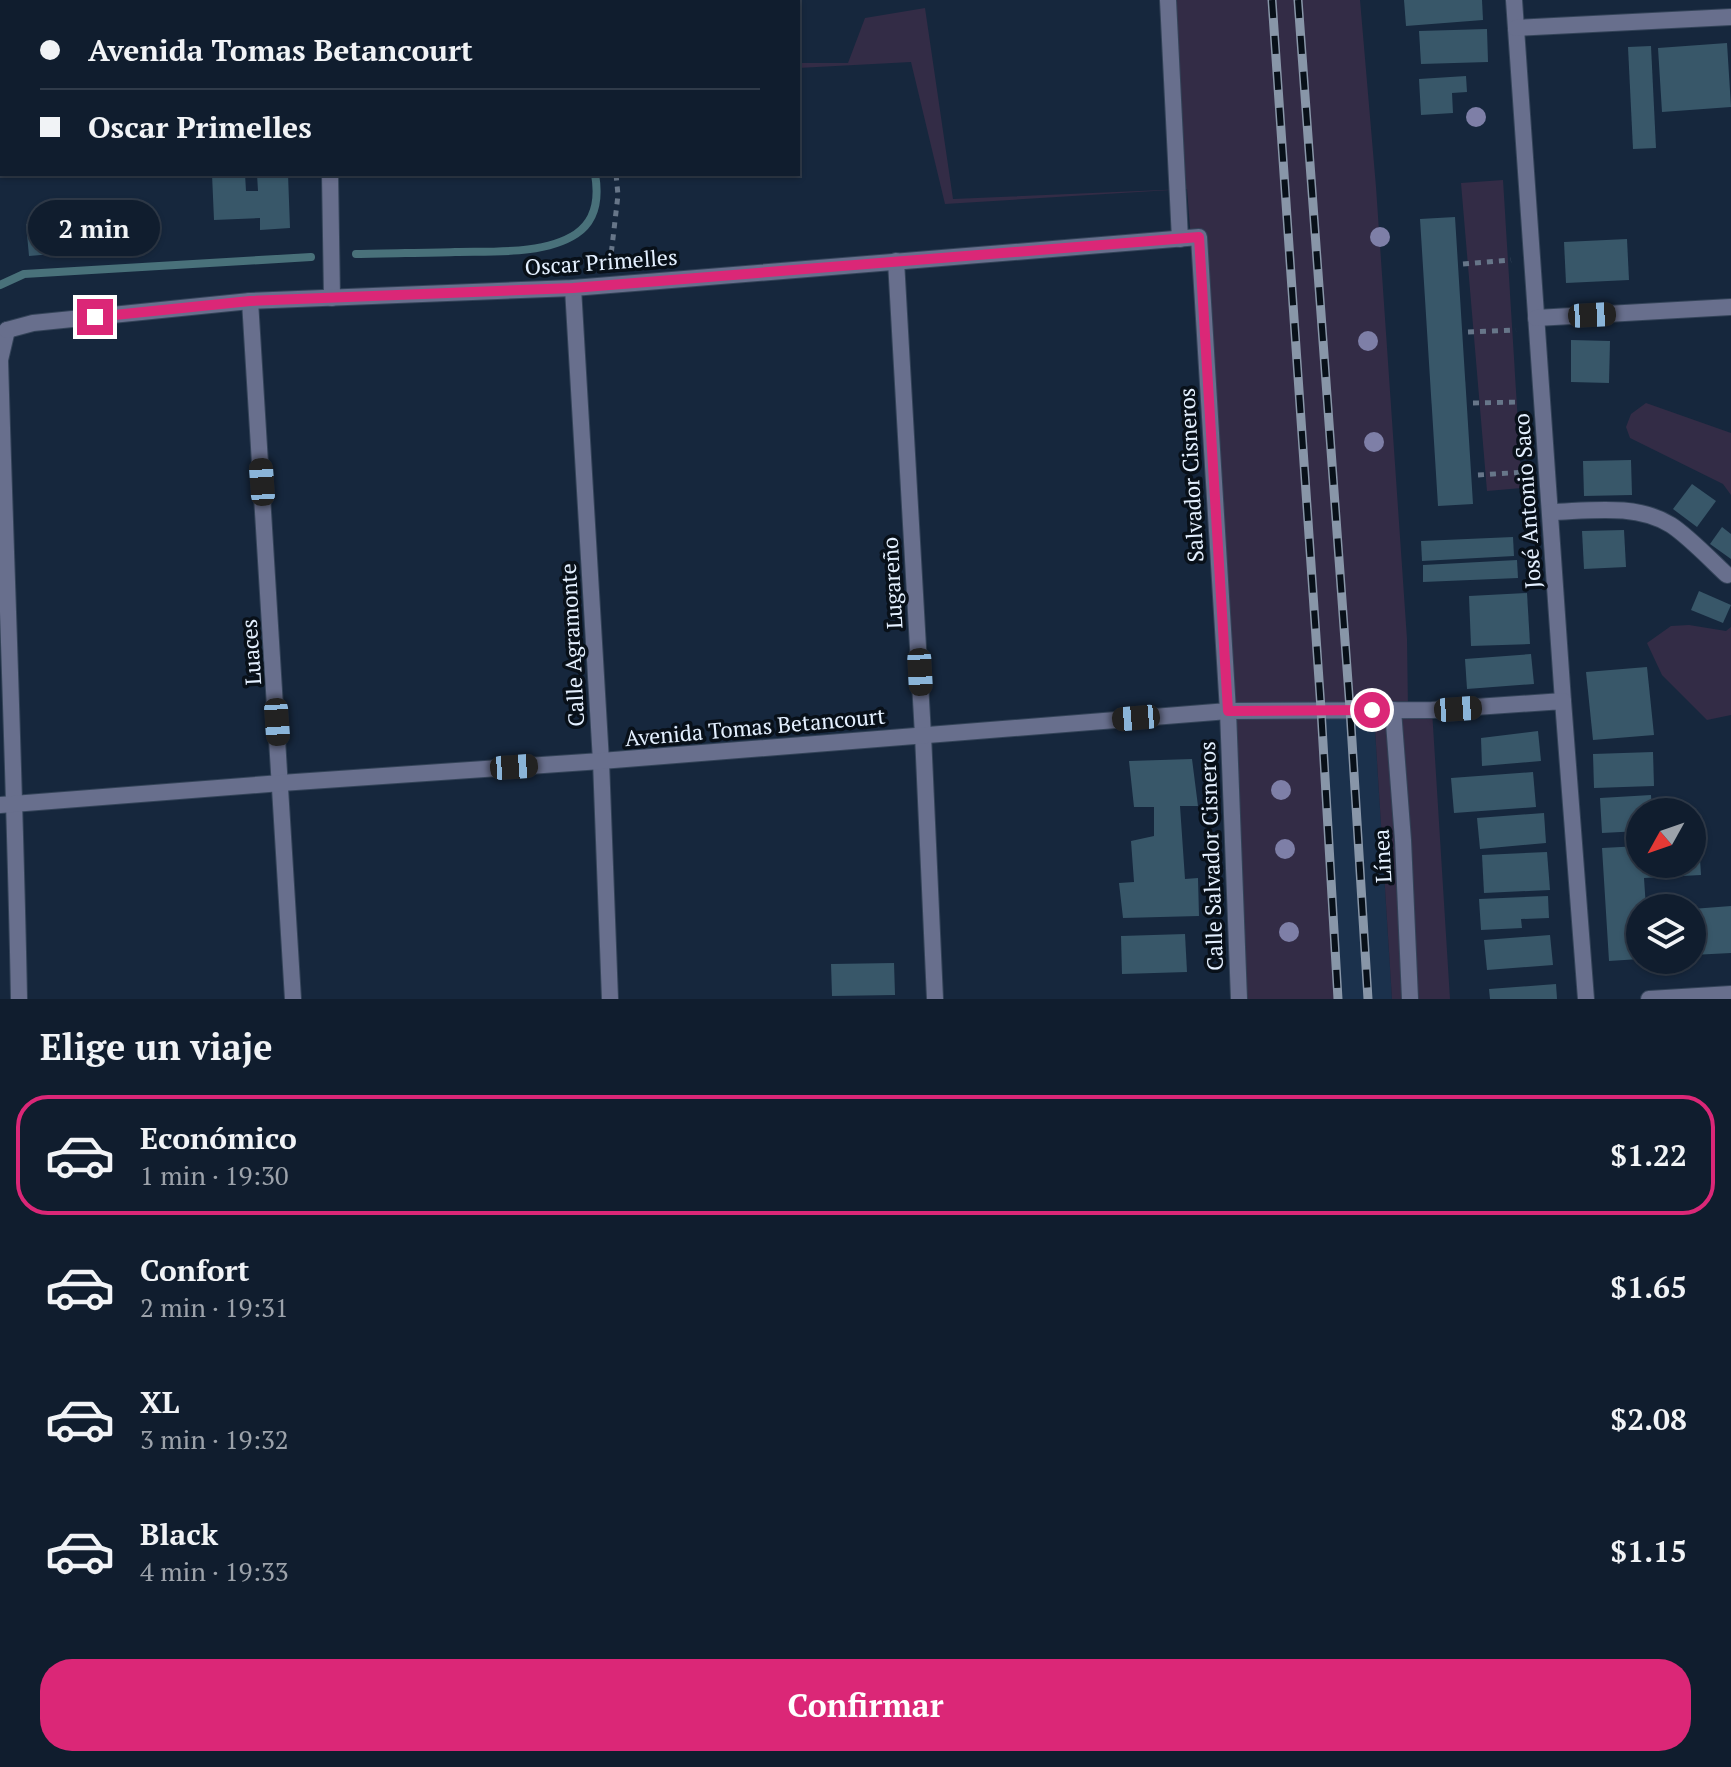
<!DOCTYPE html>
<html lang="es">
<meta charset="utf-8">
<style>
body{margin:0;font-family:"PT Serif",serif;background:#192636;color:#f1f3f6;height:100vh;display:flex;flex-direction:column;font-size:30px;white-space:nowrap}
*{box-sizing:border-box;margin:0}
p{font-size:26px;color:#9ca2aa}
.icon{flex:none;width:44px;height:44px;fill:none;stroke:currentColor;stroke-width:2;stroke-linecap:round;stroke-linejoin:round}
.map{position:relative;height:999px;overflow:hidden}
.details{display:flex;flex-direction:column;background:#101d2e;flex:1}
.details>*{flex:none}
.top-card{position:absolute;left:0px;top:0px;width:800px;height:176px;box-shadow:0 2px 6px #0004,0 0 0 2px #303b4a;display:grid;align-content:center;height:176px;padding:0 40px;background:#101d2e}
.needle{width:52px;rotate:230deg}
.controls{position:absolute;left:1626px;top:798px;display:grid;gap:16px}
.controls a{display:grid;place-items:center;width:80px;height:80px;border-radius:50%;background:#101d2e;box-shadow:0 2px 6px #0004,0 0 0 2px #303b4a;font-size:40px}
.end{position:absolute;width:36px;height:36px;margin:-18px;border:10px solid #db2777;background:#fff;box-shadow:0 0 0 4px #fff}
.from{border-radius:50%}
.bubble{position:absolute;height:56px;border-radius:28px;background:#101d2e;box-shadow:0 2px 6px #0004,0 0 0 2px #303b4a;font-size:26px;font-weight:600;line-height:56px;text-align:center}
.car{position:absolute;width:24px;height:48px;margin:-24px -12px;border-radius:10px;box-shadow:0 0 6px 2px #0007;background:linear-gradient(#222 24%,#8ab4d8 0 40%,#222 0 76%,#8ab4d8 0 86%,#222 0)}
.top-card b{display:flex;align-items:center;gap:28px;height:76px;font-size:30px}
.top-card b+b{border-top:2px solid #303b4a}
.top-card i{width:20px;height:20px;background:#f1f3f6}
ul{padding:0;list-style:none}
li{display:flex;align-items:center;gap:24px;height:120px;margin:0 16px 12px;padding:0 24px;border:4px solid transparent;border-radius:32px}
li div{flex:1}
li b{display:block;font-size:30px}
li em{font-style:normal;font-weight:600}
li.selected{border-color:#db2777}
li>.icon{width:72px;height:72px;stroke-width:1.5}
h2{padding:0 40px;font-size:36px;line-height:96px}
.cta{display:flex;gap:16px;margin-top:auto;padding:16px 40px}
.cta a{flex:1;height:92px;border-radius:32px;background:#db2777;color:#fff;font-size:32px;font-weight:600;line-height:92px;text-align:center}
.map>svg:first-child{display:block}
.built{fill:#1b314c}
.green{fill:#332c46}
.lines{fill:none;stroke-linecap:round;stroke-linejoin:round}
.stream{stroke:#49717a;stroke-width:8}
.building{fill:#385769}
.service-casing{stroke:#334358;stroke-width:18}
.minor-casing{stroke:#334358;stroke-width:18}
.tertiary-casing{stroke:#334358;stroke-width:18}
.path{stroke:#677689;stroke-width:5;stroke-dasharray:6 6;stroke-linecap:butt}
.service{stroke:#686f8d;stroke-width:16}
.minor{stroke:#686f8d;stroke-width:16}
.tertiary{stroke:#686f8d;stroke-width:16}
.rail-casing{stroke:#8896a8;stroke-width:9}
.rail{stroke:#081019;stroke-width:6;stroke-dasharray:18;stroke-linecap:butt}
.tree{fill:#7e7fa7}
.route{stroke:#db2777;stroke-width:10}
.labels{text-anchor:middle;stroke-width:7;stroke-linejoin:round;paint-order:stroke}
.street-label{font-size:22px;fill:#e4f0ff;stroke:#081019}
</style>
<div class="map">
<svg width="1731" height="999" viewBox="0 0 1731 999">
<rect width="100%" height="100%" fill="#16273d"/>
<polygon class="built" points="1321,0 1374,713 1392,999 1314,999"/>
<g class="green">
<polygon points="1171,0 1360,0 1376,187 1407,639 1408,710 1432,710 1450,999 1392,999 1374,713 1321,710 1333,850 1338,999 1239,999 1228,711 1187,189 945,204 911,62 798,68 798,63 848,63 865,18 925,8 953,199 1186,189"/>
<polygon points="1503,180 1522,488 1487,491 1461,183"/>
<polygon points="1646,403 1731,433 1731,495 1723,484 1630,438 1626,427 1631,414"/>
<polygon points="1689,625 1726,631 1731,627 1731,715 1707,720 1662,675 1647,643 1671,626"/>
</g>
<g class="lines">
<g class="stream">
<polyline points="549,0 550,2"/>
<path d="M356,254C389,253 422,253 455,252C491,251 544,255 576,234C597,220 599,197 595,174"/>
<polyline points="0,285 24,274 311,257"/>
</g>
</g>
<g class="building">
<polygon points="1404,0 1482,0 1483,20 1406,26"/>
<polygon points="1487,29 1488,62 1421,64 1419,31"/>
<polygon points="1727,43 1731,107 1662,112 1658,48"/>
<polygon points="1651,46 1656,148 1633,149 1628,47"/>
<polygon points="1466,76 1467,92 1452,93 1453,113 1421,115 1419,79"/>
<polygon points="212,174 245,174 246,191 258,191 257,174 288,174 290,228 260,230 260,218 214,220"/>
<polygon points="1455,217 1473,504 1438,506 1420,219"/>
<polygon points="73,220 76,252 29,256 26,224"/>
<polygon points="1627,239 1629,280 1566,283 1564,242"/>
<polygon points="1571,340 1610,341 1609,383 1571,382"/>
<polygon points="1631,460 1632,495 1584,496 1583,461"/>
<polygon points="1692,484 1716,501 1697,527 1673,509"/>
<polygon points="1722,527 1731,534 1731,559 1710,544"/>
<polygon points="1624,530 1626,567 1584,569 1582,531"/>
<polygon points="1513,537 1514,556 1422,561 1421,541"/>
<polygon points="1517,560 1518,578 1423,582 1423,565"/>
<polygon points="1699,591 1731,605 1723,623 1691,610"/>
<polygon points="1527,593 1530,644 1471,646 1469,596"/>
<polygon points="1531,654 1534,684 1467,689 1465,659"/>
<polygon points="1647,667 1654,735 1593,740 1586,672"/>
<polygon points="1538,731 1541,761 1482,766 1481,738"/>
<polygon points="1653,752 1654,786 1594,788 1593,754"/>
<polygon points="1192,759 1198,806 1180,806 1185,879 1198,878 1199,916 1123,918 1119,883 1134,882 1131,841 1154,836 1154,807 1134,807 1129,761"/>
<polygon points="1533,772 1536,807 1454,813 1451,778"/>
<polygon points="1651,795 1652,812 1640,812 1640,831 1602,833 1600,798"/>
<polygon points="1544,813 1546,843 1480,849 1477,818"/>
<polygon points="1692,842 1699,842 1701,875 1644,878 1646,908 1640,908 1640,959 1609,961 1602,848 1640,846 1640,864 1692,864"/>
<polygon points="1547,852 1550,890 1484,893 1482,855"/>
<polygon points="1548,896 1549,918 1521,919 1522,928 1481,930 1479,899"/>
<polygon points="1731,906 1731,953 1692,955 1692,909"/>
<polygon points="1185,934 1187,972 1122,974 1121,936"/>
<polygon points="1550,935 1553,965 1487,970 1484,940"/>
<polygon points="894,963 895,995 832,996 831,964"/>
<polygon points="1556,984 1557,999 1490,999 1489,989"/>
</g>
<g class="lines">
<g class="service-casing">
<polyline id="service" points="1393,710 1403,840 1410,999"/>
</g>
<g class="minor-casing">
<g id="minor">
<polyline points="314,0 314,2"/>
<polyline points="1168,0 1180,239"/>
<polyline points="1514,0 1563,701"/>
<polyline points="19,2 22,0"/>
<polyline points="0,19 2,17"/>
<polyline points="1516,28 1731,17"/>
<polyline points="330,174 332,298"/>
<polyline points="896,261 923,735 935,999"/>
<polyline points="573,288 601,761 610,999"/>
<polyline points="250,301 293,999"/>
<polyline points="1536,318 1731,307"/>
<path d="M7,330L0,360C6,573 15,786 19,999"/>
<path d="M1550,512C1589,511 1636,503 1671,525C1688,536 1711,560 1727,575"/>
<polyline points="0,805 281,783 601,761 1228,711 1199,237 573,288 250,301 33,323 7,330"/>
</g>
</g>
<g class="tertiary-casing">
<g id="tertiary">
<polyline points="1239,999 1228,711 1432,710 1563,701 1586,999"/>
<polyline points="1649,999 1731,994"/>
</g>
</g>
<g class="path">
<polyline points="587,0 587,2"/>
<polyline points="610,264 618,195 616,174"/>
<polyline points="1463,264 1511,260"/>
<polyline points="1468,332 1516,330"/>
<polyline points="1473,403 1521,402"/>
<polyline points="1478,475 1526,472"/>
</g>
<use href="#service" class="service"/>
<use href="#minor" class="minor"/>
<use href="#tertiary" class="tertiary"/>
<g class="rail-casing">
<g id="rail">
<polyline points="1272,0 1321,709 1338,999"/>
<polyline points="1298,0 1350,709 1368,999"/>
</g>
</g>
<use href="#rail" class="rail"/>
</g>
<g class="tree">
<circle cx="1476" cy="117" r="10"/>
<circle cx="1380" cy="237" r="10"/>
<circle cx="1368" cy="341" r="10"/>
<circle cx="1374" cy="442" r="10"/>
<circle cx="1281" cy="790" r="10"/>
<circle cx="1285" cy="849" r="10"/>
<circle cx="1289" cy="932" r="10"/>
</g>
<g class="lines">
<polyline class="route" points="95,317 250,301 573,288 1199,237 1228,711 1372,710"/>
</g>
<g class="labels">
<g class="street-label">
<text transform="translate(601 262) rotate(-4)" y="8">Oscar Primelles</text>
<text transform="translate(1191 475) rotate(-93)" y="8">Salvador Cisneros</text>
<text transform="translate(1527 501) rotate(-94)" y="8">José Antonio Saco</text>
<text transform="translate(892 583) rotate(-93)" y="8">Lugareño</text>
<text transform="translate(572 645) rotate(-93)" y="8">Calle Agramonte</text>
<text transform="translate(251 652) rotate(-94)" y="8">Luaces</text>
<text transform="translate(755 727) rotate(-5)" y="8">Avenida Tomas Betancourt</text>
<text transform="translate(1211 856) rotate(-92)" y="8">Calle Salvador Cisneros</text>
<text transform="translate(1382 856) rotate(-93)" y="8">Línea</text>
</g>
</g>
</svg>
<div class="controls">
<a><svg class="needle" viewBox="-14 -14 28 28"><path d="M0-13l5 13h-10z" fill="#e53935"/><path d="M0 13l5-13h-10z" fill="#9ca2aa"/></svg></a>
<a><svg class="icon" aria-label="layers" viewBox="0 0 24 24"><path d="M12 4l9 5-9 5-9-5zM3 14l9 5 9-5"/></svg></a>
</div>
<i class="end from" style="left:1372px;top:710px"></i>
<i class="end" style="left:95px;top:317px"></i>
<div class="bubble" style="left:28px;top:200px;width:132px">2 min</div>
<i class="car" style="left:1592px;top:315px;rotate:87deg"></i>
<i class="car" style="left:262px;top:482px;rotate:356deg"></i>
<i class="car" style="left:920px;top:672px;rotate:177deg"></i>
<i class="car" style="left:1458px;top:709px;rotate:86deg"></i>
<i class="car" style="left:1136px;top:718px;rotate:265deg"></i>
<i class="car" style="left:277px;top:722px;rotate:176deg"></i>
<i class="car" style="left:514px;top:767px;rotate:86deg"></i>
<div class="top-card">
<b><i class="from"></i>Avenida Tomas Betancourt</b>
<b><i></i>Oscar Primelles</b>
</div>
</div>
<section class="details">
<h2>Elige un viaje</h2>
<ul>
<li class="selected"><svg class="icon" aria-label="car" viewBox="0 0 24 24"><path d="M5 17H2v-5l4-1 3-4h7l3 4 3 1v5h-3M9 17h6M6 11h13"/><circle cx="7" cy="17" r="2"/><circle cx="17" cy="17" r="2"/></svg><div><b>Económico</b><p>1 min · 19:30</p></div><em>$1.22</em></li>
<li><svg class="icon" aria-label="car" viewBox="0 0 24 24"><path d="M5 17H2v-5l4-1 3-4h7l3 4 3 1v5h-3M9 17h6M6 11h13"/><circle cx="7" cy="17" r="2"/><circle cx="17" cy="17" r="2"/></svg><div><b>Confort</b><p>2 min · 19:31</p></div><em>$1.65</em></li>
<li><svg class="icon" aria-label="car" viewBox="0 0 24 24"><path d="M5 17H2v-5l4-1 3-4h7l3 4 3 1v5h-3M9 17h6M6 11h13"/><circle cx="7" cy="17" r="2"/><circle cx="17" cy="17" r="2"/></svg><div><b>XL</b><p>3 min · 19:32</p></div><em>$2.08</em></li>
<li><svg class="icon" aria-label="car" viewBox="0 0 24 24"><path d="M5 17H2v-5l4-1 3-4h7l3 4 3 1v5h-3M9 17h6M6 11h13"/><circle cx="7" cy="17" r="2"/><circle cx="17" cy="17" r="2"/></svg><div><b>Black</b><p>4 min · 19:33</p></div><em>$1.15</em></li>
</ul>
<div class="cta"><a>Confirmar</a></div>
</section>
